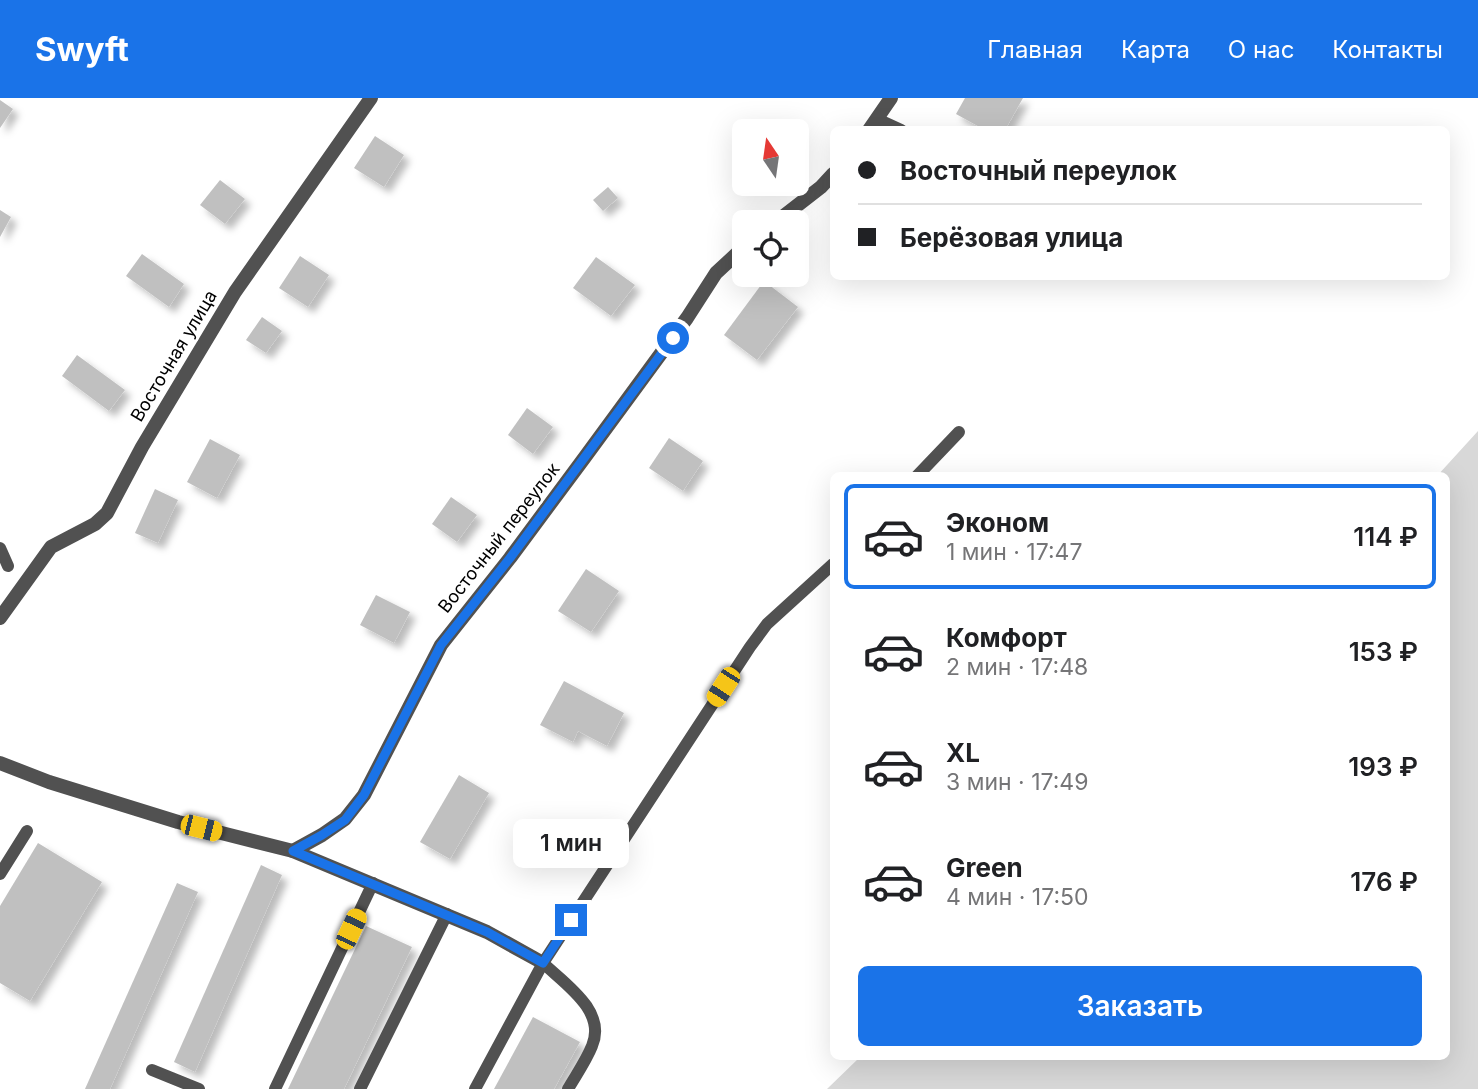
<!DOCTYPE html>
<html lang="ru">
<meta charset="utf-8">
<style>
body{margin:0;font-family:Inter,sans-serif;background:#f2f2f2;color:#202124;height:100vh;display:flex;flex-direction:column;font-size:26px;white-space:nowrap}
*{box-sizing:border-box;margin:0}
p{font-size:23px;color:#757577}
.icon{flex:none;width:38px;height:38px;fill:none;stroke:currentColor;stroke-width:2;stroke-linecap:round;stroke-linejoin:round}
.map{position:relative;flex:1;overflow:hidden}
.sheet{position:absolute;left:830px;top:374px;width:620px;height:588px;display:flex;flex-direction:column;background:#fff;border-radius:10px;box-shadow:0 7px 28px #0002}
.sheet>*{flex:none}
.hud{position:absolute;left:830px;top:28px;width:620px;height:154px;border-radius:10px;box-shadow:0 7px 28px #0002;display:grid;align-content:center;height:154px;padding:0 28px;background:#fff}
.needle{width:46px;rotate:347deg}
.fabs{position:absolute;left:732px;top:21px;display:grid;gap:14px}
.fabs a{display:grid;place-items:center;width:77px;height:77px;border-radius:10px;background:#fff;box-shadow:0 7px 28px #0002;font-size:35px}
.end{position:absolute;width:32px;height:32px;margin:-16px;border:9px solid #1a73e8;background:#fff;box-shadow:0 0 0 4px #fff}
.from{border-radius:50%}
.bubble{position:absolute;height:49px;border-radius:10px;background:#fff;box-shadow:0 7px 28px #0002;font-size:23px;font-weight:600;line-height:49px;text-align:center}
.car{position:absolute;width:21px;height:42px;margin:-21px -10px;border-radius:9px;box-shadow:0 0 5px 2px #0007;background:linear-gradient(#f5c518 24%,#345 0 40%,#f5c518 0 76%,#345 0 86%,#f5c518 0)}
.hud b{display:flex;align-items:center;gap:24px;height:66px;font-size:26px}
.hud b+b{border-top:2px solid #e0e0e0}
.hud i{width:18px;height:18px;background:#202124}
ul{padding:12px 0 0;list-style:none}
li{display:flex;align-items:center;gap:21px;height:105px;margin:0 14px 10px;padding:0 14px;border:4px solid transparent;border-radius:10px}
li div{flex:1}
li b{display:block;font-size:26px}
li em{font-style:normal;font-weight:600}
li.active{border-color:#1a73e8}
li>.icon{width:63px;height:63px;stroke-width:1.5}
.action{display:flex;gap:14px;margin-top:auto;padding:14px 28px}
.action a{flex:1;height:80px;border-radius:10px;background:#1a73e8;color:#fff;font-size:28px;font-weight:600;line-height:80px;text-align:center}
header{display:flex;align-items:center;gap:42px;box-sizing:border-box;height:98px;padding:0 35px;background:#1a73e8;color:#fff}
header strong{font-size:33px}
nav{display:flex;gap:38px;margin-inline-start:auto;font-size:24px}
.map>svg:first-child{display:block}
.green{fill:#d8d8d8}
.building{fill:#c0c0c0;filter:url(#shadow)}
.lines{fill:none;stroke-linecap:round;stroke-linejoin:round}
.lane{stroke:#515151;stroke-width:12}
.street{stroke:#515151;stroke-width:14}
.route{stroke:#1a73e8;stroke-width:9}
.labels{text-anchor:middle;stroke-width:5;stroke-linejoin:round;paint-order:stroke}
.street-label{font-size:18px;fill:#000;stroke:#fff}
</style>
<header>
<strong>Swyft</strong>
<nav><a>Главная</a><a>Карта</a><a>О нас</a><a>Контакты</a></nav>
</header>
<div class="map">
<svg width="1478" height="991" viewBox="0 0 1478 991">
<defs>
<filter id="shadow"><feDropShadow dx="6" dy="6" stdDeviation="3.5" flood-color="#0004"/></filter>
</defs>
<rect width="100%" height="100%" fill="#fff"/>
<polygon class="green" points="1478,333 1478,991 827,991 860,959 1446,959 1446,378 1437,378"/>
<g class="building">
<polygon points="965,0 1023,0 1005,32 985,32 956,16"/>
<polygon points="0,2 13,11 0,30"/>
<polygon points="375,38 404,57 384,89 354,70"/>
<polygon points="220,82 245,101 225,126 200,107"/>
<polygon points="608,89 618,100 603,113 593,102"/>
<polygon points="0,112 11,119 0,139"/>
<polygon points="142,156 184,186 169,209 126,178"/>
<polygon points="300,158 329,177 308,209 279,190"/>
<polygon points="596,159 635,187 611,218 573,190"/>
<polygon points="764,183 798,209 757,262 724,237"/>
<polygon points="262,219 282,233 266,255 246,242"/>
<polygon points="77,257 125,292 109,313 62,278"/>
<polygon points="527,310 553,329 533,356 508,337"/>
<polygon points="669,340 703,363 683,393 649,370"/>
<polygon points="210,341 240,357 217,400 187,384"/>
<polygon points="155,391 178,402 158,445 135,435"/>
<polygon points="451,399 477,417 457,444 432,426"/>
<polygon points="586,471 619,493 591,534 558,513"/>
<polygon points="376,497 410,514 394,545 360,527"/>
<polygon points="564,583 624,615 607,648 578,633 573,644 540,627"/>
<polygon points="459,677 489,695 450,761 420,744"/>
<polygon points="38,745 102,784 30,903 0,885 0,808"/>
<polygon points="261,767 282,777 195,974 174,964"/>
<polygon points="177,785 198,794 110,991 85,991"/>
<polygon points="366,828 412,849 344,991 288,991"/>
<polygon points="533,919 580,944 554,991 494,991"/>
</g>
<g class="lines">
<g class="lane">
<polyline points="877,21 901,32"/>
<polyline points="917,378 959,334"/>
<polyline points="0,450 8,468"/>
<polyline points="0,776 27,733"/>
<path d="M543,865C565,886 607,913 592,948C586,963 576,977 568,991"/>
<polyline points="152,972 199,991"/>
<polyline points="275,991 373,785"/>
<polyline points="360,991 447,816"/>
<polyline points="475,991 543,865 750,549 767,526 833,466"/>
</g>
<g class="street">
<polyline points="869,32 891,0"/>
<polyline points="776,124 821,89 833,76"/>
<polyline points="0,520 51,449 95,426 107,415 142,349 235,194 371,0"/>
<polyline points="0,665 49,684 178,724 293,753 487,834 543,865"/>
<polyline points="293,753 322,737 345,721 364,697 441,547 510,460 585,359 687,220 716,175 744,149"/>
</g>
</g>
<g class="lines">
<polyline class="route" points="571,822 543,865 487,834 293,753 322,737 345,722 364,697 441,547 510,460 673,240"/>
</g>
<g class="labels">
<g class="street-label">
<text transform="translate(174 258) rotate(-59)" y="6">Восточная улица</text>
<text transform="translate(499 440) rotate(-52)" y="6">Восточный переулок</text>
</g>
</g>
</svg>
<div class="fabs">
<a><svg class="needle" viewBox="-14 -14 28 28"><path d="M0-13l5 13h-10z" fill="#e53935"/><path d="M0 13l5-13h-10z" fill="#757577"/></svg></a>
<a><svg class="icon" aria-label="locate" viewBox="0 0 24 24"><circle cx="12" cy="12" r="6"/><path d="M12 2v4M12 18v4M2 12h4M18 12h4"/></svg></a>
</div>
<i class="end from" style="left:673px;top:240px"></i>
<i class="end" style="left:571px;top:822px"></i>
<div class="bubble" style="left:513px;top:721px;width:116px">1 мин</div>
<i class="car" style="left:723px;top:589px;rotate:213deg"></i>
<i class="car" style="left:201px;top:730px;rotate:104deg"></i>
<i class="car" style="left:351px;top:831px;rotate:25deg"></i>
<div class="hud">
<b><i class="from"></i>Восточный переулок</b>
<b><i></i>Берёзовая улица</b>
</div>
<section class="sheet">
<ul>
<li class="active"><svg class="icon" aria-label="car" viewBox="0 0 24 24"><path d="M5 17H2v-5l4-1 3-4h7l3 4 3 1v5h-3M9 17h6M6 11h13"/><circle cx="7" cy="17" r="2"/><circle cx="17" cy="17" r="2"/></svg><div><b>Эконом</b><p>1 мин · 17:47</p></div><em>114 ₽</em></li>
<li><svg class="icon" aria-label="car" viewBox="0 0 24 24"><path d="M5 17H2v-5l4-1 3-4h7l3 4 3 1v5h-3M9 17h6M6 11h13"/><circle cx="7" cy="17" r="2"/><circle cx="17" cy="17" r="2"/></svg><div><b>Комфорт</b><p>2 мин · 17:48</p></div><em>153 ₽</em></li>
<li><svg class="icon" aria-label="car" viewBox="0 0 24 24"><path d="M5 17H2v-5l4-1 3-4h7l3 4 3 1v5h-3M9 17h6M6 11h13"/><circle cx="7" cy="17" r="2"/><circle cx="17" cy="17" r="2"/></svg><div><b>XL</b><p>3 мин · 17:49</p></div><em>193 ₽</em></li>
<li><svg class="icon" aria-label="car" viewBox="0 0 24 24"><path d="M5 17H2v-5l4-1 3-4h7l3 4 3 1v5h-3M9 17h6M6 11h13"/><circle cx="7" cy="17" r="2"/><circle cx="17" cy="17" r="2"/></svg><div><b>Green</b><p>4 мин · 17:50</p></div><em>176 ₽</em></li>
</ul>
<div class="action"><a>Заказать</a></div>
</section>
</div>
